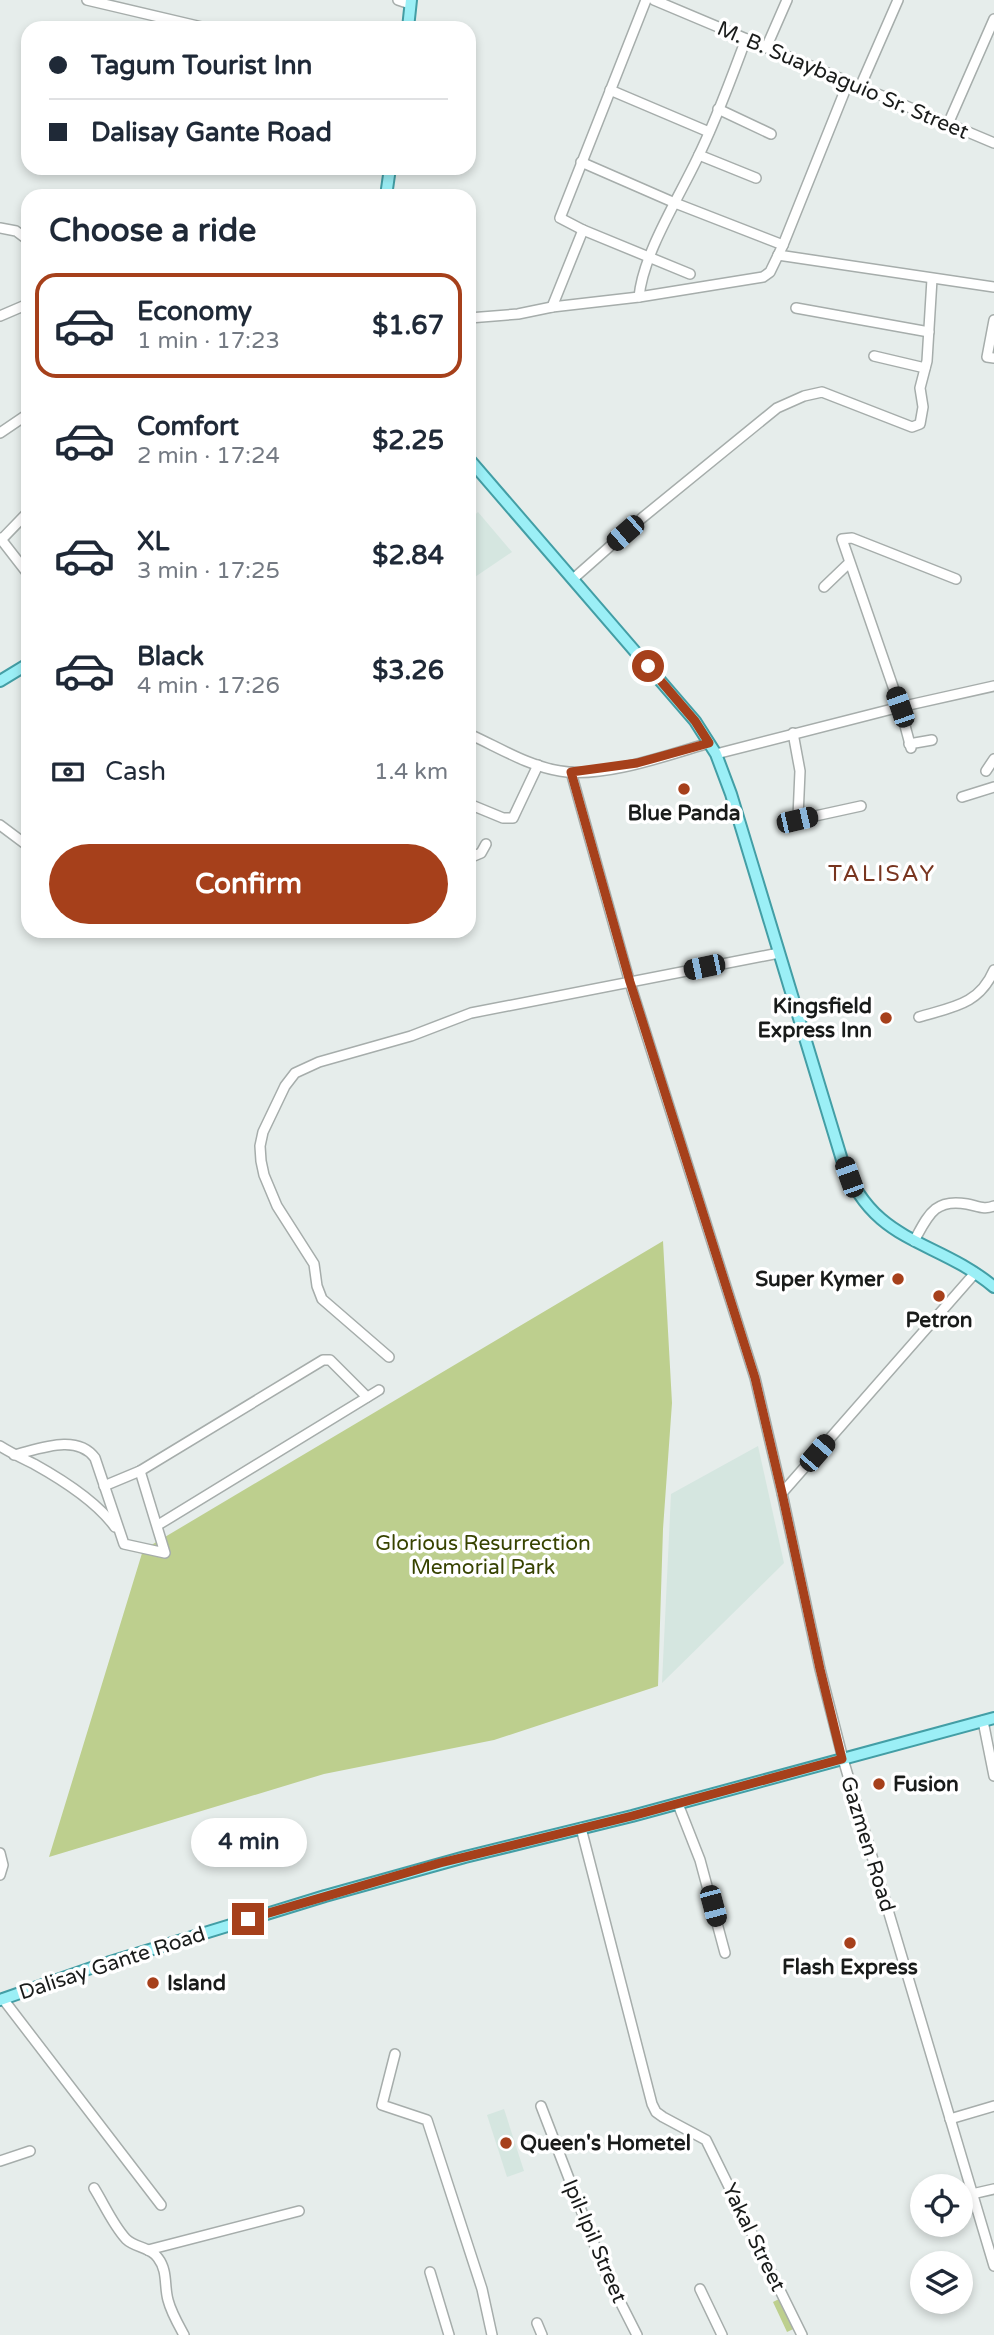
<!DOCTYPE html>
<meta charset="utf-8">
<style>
body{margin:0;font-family:"Varela Round",sans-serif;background:#f6f6f7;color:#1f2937;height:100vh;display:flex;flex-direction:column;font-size:26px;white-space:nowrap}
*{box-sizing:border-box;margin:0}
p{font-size:23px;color:#747a83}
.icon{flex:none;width:38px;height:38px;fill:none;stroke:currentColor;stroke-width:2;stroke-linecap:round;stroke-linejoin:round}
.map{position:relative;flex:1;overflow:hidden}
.side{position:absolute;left:21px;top:189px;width:455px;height:749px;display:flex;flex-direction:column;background:#fff;border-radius:21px;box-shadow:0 4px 10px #0003}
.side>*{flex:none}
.banner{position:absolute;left:21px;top:21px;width:455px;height:154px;border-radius:21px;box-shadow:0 4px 10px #0003;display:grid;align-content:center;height:154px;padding:0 28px;background:#fff}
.fabs{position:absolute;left:910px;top:2174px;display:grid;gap:14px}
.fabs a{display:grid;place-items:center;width:63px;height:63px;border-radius:50%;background:#fff;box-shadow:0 4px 10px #0003;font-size:35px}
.end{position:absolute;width:32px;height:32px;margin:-16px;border:9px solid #a6401b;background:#fff;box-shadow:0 0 0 4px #fff}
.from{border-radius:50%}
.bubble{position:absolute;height:49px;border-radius:24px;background:#fff;box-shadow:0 4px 10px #0003;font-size:23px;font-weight:700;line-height:49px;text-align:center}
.car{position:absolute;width:21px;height:42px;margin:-21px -10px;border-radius:9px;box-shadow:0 0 5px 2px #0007;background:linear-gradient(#222 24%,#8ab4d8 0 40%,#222 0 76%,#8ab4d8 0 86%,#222 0)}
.banner b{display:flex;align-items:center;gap:24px;height:66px;font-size:26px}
.banner b+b{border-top:2px solid #e0e1e3}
.banner i{width:18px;height:18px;background:#1f2937}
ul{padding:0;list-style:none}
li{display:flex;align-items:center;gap:21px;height:105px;margin:0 14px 10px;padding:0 14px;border:4px solid transparent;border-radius:21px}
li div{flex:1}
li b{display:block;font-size:26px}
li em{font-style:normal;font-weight:700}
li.selected{border-color:#a6401b}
li>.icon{width:63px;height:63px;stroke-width:1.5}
h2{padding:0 28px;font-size:32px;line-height:84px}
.pay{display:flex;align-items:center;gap:18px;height:77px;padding:0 28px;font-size:26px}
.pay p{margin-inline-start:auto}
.button{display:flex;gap:14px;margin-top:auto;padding:14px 28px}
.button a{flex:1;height:80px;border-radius:42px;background:#a6401b;color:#fff;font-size:28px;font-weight:700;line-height:80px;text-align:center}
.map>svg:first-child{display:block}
.built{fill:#d5e6e0}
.green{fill:#bdcf8e}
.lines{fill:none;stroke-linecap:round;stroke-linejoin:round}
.minor-casing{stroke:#a6adab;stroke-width:12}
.major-casing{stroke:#439ea5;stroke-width:14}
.minor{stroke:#fff;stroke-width:9}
.major{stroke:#9beff6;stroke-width:10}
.route{stroke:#a6401b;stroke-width:9}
.poi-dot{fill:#a6401b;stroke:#fff;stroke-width:2.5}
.labels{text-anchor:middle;stroke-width:7;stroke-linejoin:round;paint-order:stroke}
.street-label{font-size:21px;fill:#191b1a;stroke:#fff}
.poi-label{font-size:21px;font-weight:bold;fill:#191b1a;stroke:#fff}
.park-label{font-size:21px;fill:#374300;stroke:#fff}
.neighbourhood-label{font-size:23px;letter-spacing:2px;fill:#78351f;stroke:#fff}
</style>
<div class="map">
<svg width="994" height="2335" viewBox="0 0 994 2335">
<rect width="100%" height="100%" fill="#e6edeb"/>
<g class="built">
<polygon points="478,512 512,552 469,581 469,520"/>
<polygon points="758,1446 784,1563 662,1683 671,1494"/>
<polygon points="504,2109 524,2171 507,2177 487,2115"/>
</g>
<g class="green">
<polygon points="663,1241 672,1403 663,1529 658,1686 494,1740 324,1774 49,1857 143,1550"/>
<polygon points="787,2295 802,2325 787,2332 773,2302"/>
</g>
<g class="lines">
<g class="minor-casing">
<g id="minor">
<polyline points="87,0 206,28"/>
<polyline points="398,0 410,4"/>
<polyline points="646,0 560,218 583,230 690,274"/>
<polyline points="654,0 994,143"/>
<polyline points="326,28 344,28"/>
<polyline points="766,48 787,0"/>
<polyline points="860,87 898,0"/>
<polyline points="610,90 709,132"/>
<polyline points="718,109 771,134"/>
<polyline points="948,124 994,19"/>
<polyline points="699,155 756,178"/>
<polyline points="581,162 675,203 783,245"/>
<polyline points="0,228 16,231 28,240"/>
<polyline points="778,255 994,287"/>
<path d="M639,297C643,254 678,199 697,159C716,121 731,79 746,39"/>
<polyline points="552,307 583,230"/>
<polyline points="796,308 929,332"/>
<polyline points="0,316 28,304"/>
<polyline points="469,318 518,314 552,307 639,297 763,277 770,272 783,245 848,83"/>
<polyline points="994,320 987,357 994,358"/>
<polyline points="874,356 925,368"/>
<polyline points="0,433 28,414"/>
<polyline points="0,538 28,574"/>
<polyline points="1,540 28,512"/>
<polyline points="573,579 642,518 777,408 804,396 822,392 912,427 920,424 923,407 920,388 927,361 932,279"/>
<polyline points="824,587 849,563"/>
<path d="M469,734C498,747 528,766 560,771C602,779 668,755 709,743"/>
<polyline points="909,744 932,740"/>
<polyline points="911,748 900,707 842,539 852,538 956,579"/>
<polyline points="716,754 900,707 994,686"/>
<polyline points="986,771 994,759"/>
<polyline points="571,772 630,983 755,1378 782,1493 820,1669 843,1759 994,2266"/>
<polyline points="962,797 994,787"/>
<polyline points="469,804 503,818 513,818 538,765"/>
<polyline points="797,820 861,806"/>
<polyline points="785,823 797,820 798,817 800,771 793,733"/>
<polyline points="0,825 28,846"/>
<polyline points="469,858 481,853 486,844"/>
<path d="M919,1017C952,1007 979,1005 994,970"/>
<path d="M914,1241C928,1216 934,1198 967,1204C978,1206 984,1210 994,1206"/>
<polyline points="389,1357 322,1299 317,1286 314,1264 277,1206 264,1175 261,1161 260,1146 263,1132 285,1086 295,1073 319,1062 411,1036 471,1013 779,953"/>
<path d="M0,1446C11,1453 22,1458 34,1464C61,1479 97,1502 115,1527"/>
<path d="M14,1455C39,1449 77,1433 95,1458L124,1544L165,1553L140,1471"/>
<polyline points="104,1486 140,1471 323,1360 330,1360 367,1397"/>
<polyline points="782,1493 975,1273"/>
<polyline points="158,1525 379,1390"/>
<polyline points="983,1721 994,1776"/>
<polyline points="678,1804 700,1860 725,1953"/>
<polyline points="581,1828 652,2104 656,2112 663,2117 706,2140 802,2335"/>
<polyline points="0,1853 3,1865 0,1875"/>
<polyline points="3,1999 161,2205"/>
<polyline points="395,2054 382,2105 427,2120 482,2289 492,2335"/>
<polyline points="541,2106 605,2272 637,2335"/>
<polyline points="950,2119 994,2106"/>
<polyline points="0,2161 30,2151"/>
<path d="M94,2188C104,2204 113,2225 126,2239C135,2248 151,2247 158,2258C168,2271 164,2286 168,2300C171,2312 178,2324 184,2335"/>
<polyline points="972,2194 994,2189"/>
<polyline points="148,2250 299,2211"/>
<polyline points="430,2272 449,2335"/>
<polyline points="700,2289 722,2335"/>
<polyline points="537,2323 542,2335"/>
</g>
</g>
<g class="major-casing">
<g id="major">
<polyline points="408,28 411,0"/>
<polyline points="386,196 390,168"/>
<path d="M469,459L695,721L716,754L731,794L842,1160C874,1246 934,1237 994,1287"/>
<polyline points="0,681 28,664"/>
<polyline points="0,2000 94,1967 325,1896 465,1857 632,1816 994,1718"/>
</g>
</g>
<use href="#minor" class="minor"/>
<use href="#major" class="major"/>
</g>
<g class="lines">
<polyline class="route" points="248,1919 440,1863 632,1816 842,1759 820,1669 782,1493 755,1378 630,982 571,772 637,763 709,743 695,721 648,666"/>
</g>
<g class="poi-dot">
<circle cx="684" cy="789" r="7"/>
<circle cx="886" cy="1018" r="7"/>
<circle cx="898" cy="1279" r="7"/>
<circle cx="939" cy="1296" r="7"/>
<circle cx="879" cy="1784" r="7"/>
<circle cx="850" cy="1943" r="7"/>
<circle cx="153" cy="1983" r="7"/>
<circle cx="506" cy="2143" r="7"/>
</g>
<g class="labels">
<g class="street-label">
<text transform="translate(843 80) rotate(23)" y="7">M. B. Suaybaguio Sr. Street</text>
<text transform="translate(868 1844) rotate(73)" y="7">Gazmen Road</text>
<text transform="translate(112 1963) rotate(-18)" y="7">Dalisay Gante Road</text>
<text transform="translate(754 2237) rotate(64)" y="7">Yakal Street</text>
<text transform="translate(595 2241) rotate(67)" y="7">Ipil-Ipil Street</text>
</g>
<g class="poi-label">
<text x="684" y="820">Blue Panda</text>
<text x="872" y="1013" text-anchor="end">Kingsfield<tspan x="872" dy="24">Express Inn</tspan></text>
<text x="884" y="1286" text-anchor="end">Super Kymer</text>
<text x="939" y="1327">Petron</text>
<text x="893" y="1791" text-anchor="start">Fusion</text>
<text x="850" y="1974">Flash Express</text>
<text x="167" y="1990" text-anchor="start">Island</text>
<text x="520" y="2150" text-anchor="start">Queen's Hometel</text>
</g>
<g class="park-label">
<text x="483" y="1550">Glorious Resurrection<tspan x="483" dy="24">Memorial Park</tspan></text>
</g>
<g class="neighbourhood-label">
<text x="882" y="881">TALISAY</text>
</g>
</g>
</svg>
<div class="fabs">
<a><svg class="icon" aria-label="locate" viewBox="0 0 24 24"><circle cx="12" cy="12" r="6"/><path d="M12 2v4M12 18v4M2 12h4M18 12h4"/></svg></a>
<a><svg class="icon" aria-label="layers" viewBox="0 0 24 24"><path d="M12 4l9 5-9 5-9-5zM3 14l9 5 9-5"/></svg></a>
</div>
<i class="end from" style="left:648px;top:666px"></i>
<i class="end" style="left:248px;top:1919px"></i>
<div class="bubble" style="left:191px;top:1818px;width:116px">4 min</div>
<i class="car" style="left:625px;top:533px;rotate:229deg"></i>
<i class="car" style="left:900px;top:707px;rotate:341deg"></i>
<i class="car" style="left:797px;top:820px;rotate:77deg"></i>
<i class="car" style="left:704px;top:967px;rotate:258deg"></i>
<i class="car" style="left:849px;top:1177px;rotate:340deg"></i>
<i class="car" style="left:817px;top:1453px;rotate:41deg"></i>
<i class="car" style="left:713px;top:1906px;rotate:165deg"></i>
<div class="banner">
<b><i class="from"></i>Tagum Tourist Inn</b>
<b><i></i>Dalisay Gante Road</b>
</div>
<section class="side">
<h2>Choose a ride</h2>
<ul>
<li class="selected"><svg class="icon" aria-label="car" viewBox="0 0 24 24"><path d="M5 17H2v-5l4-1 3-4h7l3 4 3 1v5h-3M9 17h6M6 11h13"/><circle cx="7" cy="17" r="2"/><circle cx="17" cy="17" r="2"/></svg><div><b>Economy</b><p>1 min · 17:23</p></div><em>$1.67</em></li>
<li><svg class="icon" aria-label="car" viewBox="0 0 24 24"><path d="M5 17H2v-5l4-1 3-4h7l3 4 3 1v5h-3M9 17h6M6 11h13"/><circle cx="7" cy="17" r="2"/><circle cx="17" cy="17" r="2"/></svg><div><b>Comfort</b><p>2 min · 17:24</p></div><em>$2.25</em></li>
<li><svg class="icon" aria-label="car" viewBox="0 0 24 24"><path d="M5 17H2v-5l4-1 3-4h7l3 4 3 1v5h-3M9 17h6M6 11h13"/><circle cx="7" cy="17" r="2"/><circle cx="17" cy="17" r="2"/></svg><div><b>XL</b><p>3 min · 17:25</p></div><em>$2.84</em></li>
<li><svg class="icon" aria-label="car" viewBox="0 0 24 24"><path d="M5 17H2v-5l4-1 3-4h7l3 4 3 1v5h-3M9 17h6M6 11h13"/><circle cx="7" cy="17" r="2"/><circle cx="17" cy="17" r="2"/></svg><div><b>Black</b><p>4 min · 17:26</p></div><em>$3.26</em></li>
</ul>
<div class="pay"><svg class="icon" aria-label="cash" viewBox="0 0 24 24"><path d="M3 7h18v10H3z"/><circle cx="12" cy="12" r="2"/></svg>Cash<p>1.4 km</p></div>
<div class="button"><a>Confirm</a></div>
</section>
</div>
